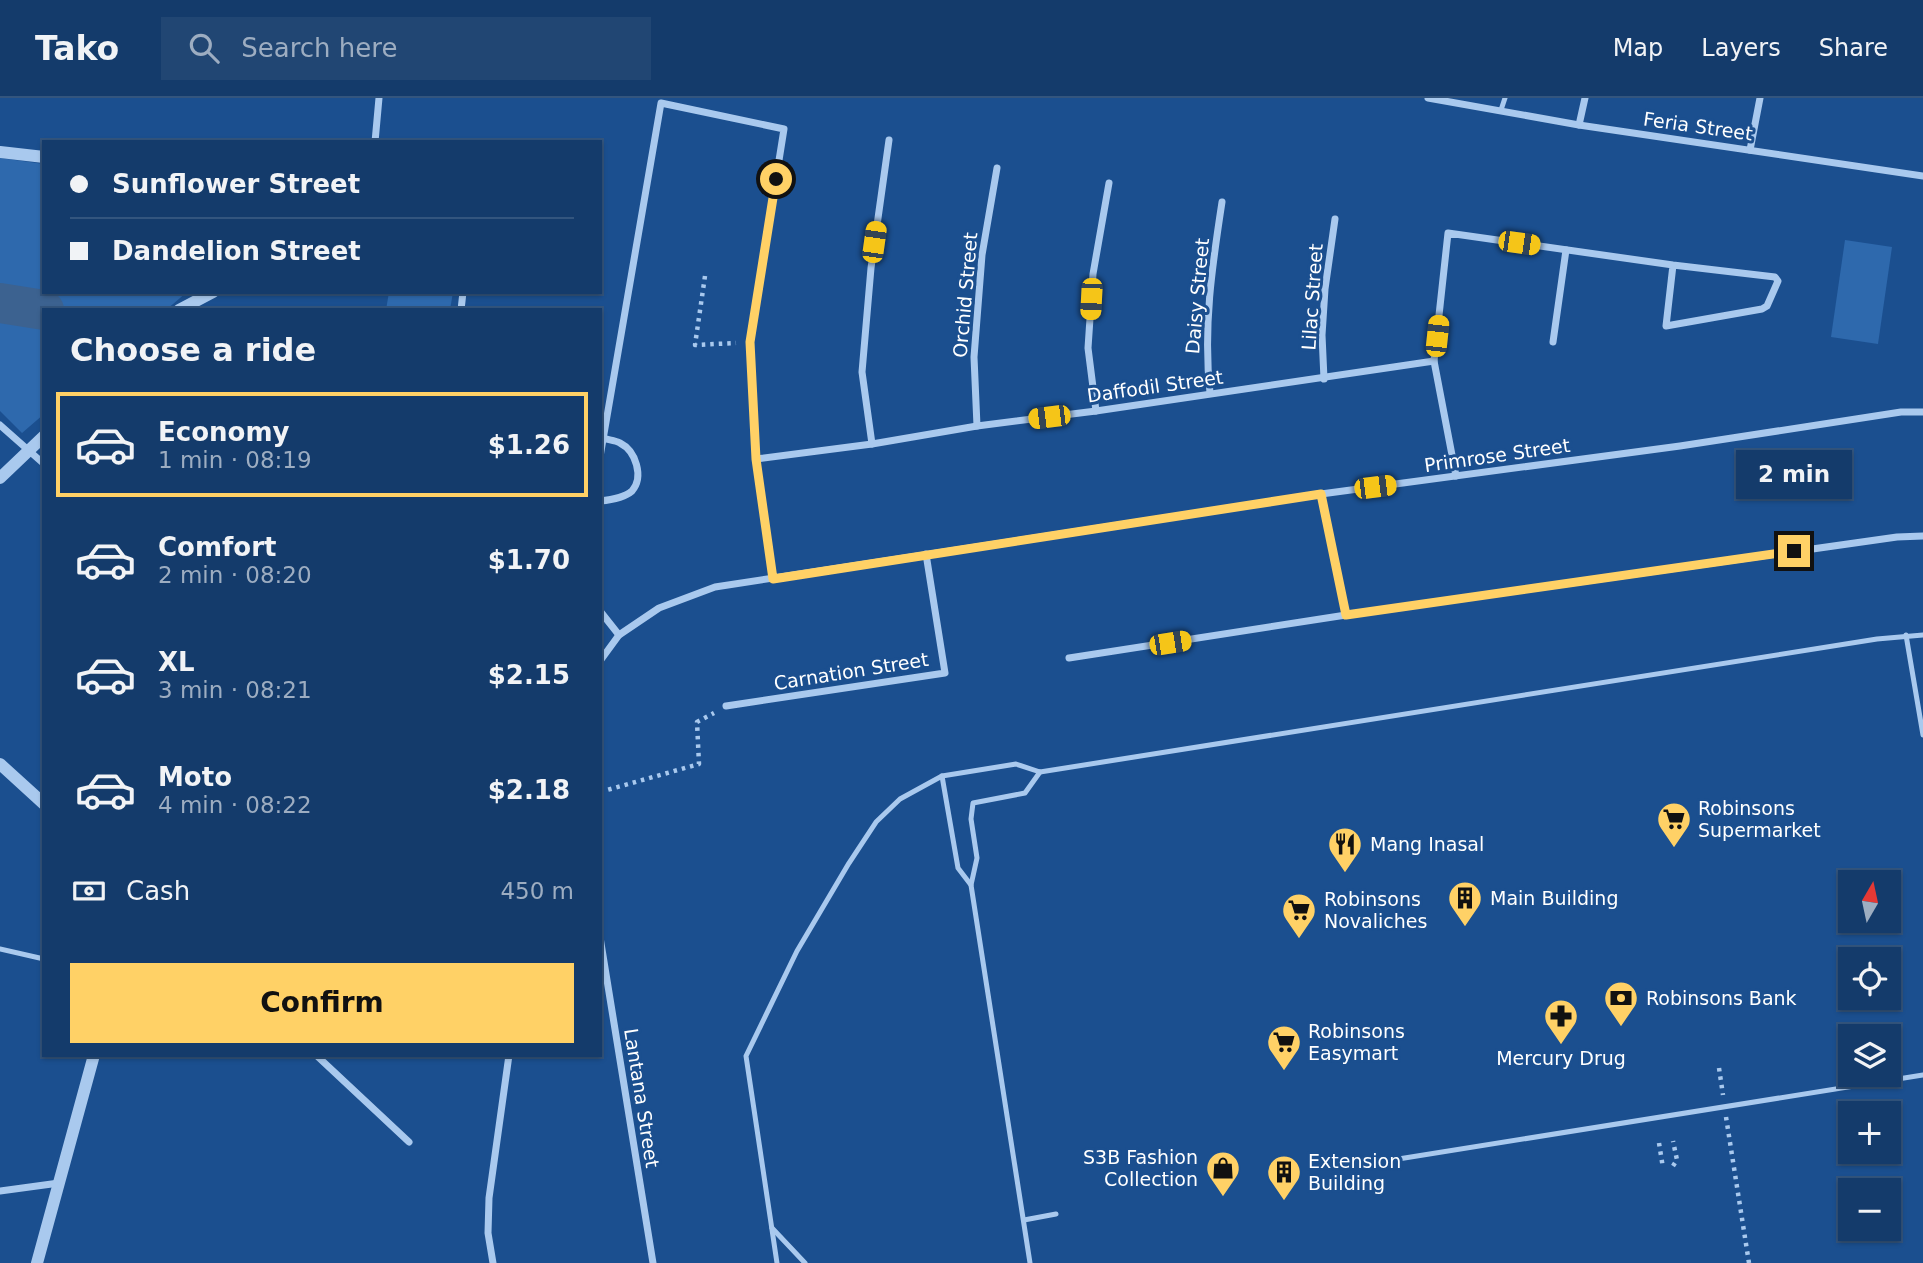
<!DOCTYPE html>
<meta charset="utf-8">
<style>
body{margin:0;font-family:"DejaVu Sans",sans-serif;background:#214673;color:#f1f3f6;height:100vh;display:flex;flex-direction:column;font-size:26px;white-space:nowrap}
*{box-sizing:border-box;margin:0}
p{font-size:23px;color:#9dadc1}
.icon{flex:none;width:38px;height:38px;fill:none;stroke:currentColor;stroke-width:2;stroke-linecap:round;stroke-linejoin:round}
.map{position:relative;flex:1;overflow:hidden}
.details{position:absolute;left:42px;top:210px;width:560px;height:749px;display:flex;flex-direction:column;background:#143b6b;border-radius:0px;box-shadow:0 2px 5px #0004,0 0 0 2px #33557e}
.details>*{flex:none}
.top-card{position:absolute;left:42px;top:42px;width:560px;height:154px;border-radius:0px;box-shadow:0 2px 5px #0004,0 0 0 2px #33557e;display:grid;align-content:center;height:154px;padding:0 28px;background:#143b6b}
.needle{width:46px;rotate:9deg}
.controls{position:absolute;left:1838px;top:772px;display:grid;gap:14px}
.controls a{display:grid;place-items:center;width:63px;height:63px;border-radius:0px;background:#143b6b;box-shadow:0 2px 5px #0004,0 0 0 2px #33557e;font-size:35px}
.end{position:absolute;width:32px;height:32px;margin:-16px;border:9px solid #ffd166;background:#111;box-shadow:0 0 0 4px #111}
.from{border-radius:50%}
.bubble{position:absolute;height:49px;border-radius:0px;background:#143b6b;box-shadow:0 2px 5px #0004,0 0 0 2px #33557e;font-size:23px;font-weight:600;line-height:49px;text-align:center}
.car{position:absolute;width:21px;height:42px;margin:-21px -10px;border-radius:9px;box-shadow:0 0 5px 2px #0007;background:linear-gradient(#f5c518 24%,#345 0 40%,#f5c518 0 76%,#345 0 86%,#f5c518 0)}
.top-card b{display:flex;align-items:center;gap:24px;height:66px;font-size:26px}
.top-card b+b{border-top:2px solid #33557e}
.top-card i{width:18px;height:18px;background:#f1f3f6}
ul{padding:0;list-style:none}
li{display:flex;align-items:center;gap:21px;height:105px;margin:0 14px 10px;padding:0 14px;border:4px solid transparent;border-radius:0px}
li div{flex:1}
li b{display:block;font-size:26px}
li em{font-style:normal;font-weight:600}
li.selected{border-color:#ffd166}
li>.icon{width:63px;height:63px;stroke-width:1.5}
h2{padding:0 28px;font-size:32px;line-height:84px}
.pay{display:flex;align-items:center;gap:18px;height:77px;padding:0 28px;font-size:26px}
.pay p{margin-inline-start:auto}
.action{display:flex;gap:14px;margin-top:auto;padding:14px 28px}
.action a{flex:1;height:80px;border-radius:0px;background:#ffd166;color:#111;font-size:28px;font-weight:600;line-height:80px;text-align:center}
header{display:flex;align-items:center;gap:42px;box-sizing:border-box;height:98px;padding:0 35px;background:#143b6b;border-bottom:2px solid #33557e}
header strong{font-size:33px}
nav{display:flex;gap:38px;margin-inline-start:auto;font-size:24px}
.search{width:490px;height:63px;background:#214673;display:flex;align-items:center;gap:18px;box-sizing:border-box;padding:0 24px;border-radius:0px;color:#9dadc1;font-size:26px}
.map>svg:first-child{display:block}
.green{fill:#2e69ad}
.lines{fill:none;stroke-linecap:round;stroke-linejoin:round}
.river{stroke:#3c6290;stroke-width:40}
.path{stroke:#a9c9ee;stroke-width:4.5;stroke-dasharray:3.5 5;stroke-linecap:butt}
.service{stroke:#a9c9ee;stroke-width:5}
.minor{stroke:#a9c9ee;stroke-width:7}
.tertiary{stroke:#a9c9ee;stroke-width:12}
.route{stroke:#ffd166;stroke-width:9}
.labels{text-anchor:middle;stroke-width:6;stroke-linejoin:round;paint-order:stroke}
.street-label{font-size:19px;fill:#fff;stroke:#1b4f8f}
.poi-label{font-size:19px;fill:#fff;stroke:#1b4f8f;text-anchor:start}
</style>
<header>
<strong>Tako</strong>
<div class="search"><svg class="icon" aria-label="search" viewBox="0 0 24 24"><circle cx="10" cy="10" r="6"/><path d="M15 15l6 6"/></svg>Search here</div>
<nav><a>Map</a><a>Layers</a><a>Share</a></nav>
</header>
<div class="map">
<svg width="1923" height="1165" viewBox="0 0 1923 1165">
<rect width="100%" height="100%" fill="#1b4f8f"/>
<g class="green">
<polygon points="0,60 44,66 44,194 187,194 166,212 44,212 44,316 22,335 0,313"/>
<polygon points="1845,142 1892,149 1878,246 1831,239"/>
<polygon points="389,194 453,194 450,212 386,212"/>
</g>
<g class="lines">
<polyline class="river" points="0,205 44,212"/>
<g class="path">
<polyline points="705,178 695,247 736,245"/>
<polyline points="600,694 699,666 697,624 714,615"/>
<polyline points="1719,970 1723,997"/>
<polyline points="1726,1019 1749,1165"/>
<polyline points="1659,1045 1663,1070"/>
<polyline points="1673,1068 1677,1062 1673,1043"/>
</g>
<g class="service">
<polyline points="1501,12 1505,0"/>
<polyline points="1906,537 1923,637"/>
<polyline points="942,678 958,770 971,787"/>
<polyline points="0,851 44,861"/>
<polyline points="1361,1067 1923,977"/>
<polyline points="1024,1122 1056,1116"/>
<polyline points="772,1130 805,1165"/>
<polyline points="777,1165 746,958 797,853 849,765 876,724 900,701 942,678 1016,666 1040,674 1877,541 1923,537"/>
<polyline points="1030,1165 971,787 977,760 971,721 973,705 1025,695 1040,674"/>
</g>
<g class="minor">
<polyline points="1428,0 1579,27 1923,78"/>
<polyline points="1579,27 1585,0"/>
<polyline points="375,44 379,0"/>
<polyline points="1750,52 1760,0"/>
<polyline points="461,212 463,194"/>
<polyline points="1553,244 1566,152"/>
<polyline points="1324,281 1322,237 1325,191 1335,121"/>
<path d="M1210,295C1203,229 1212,169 1222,104"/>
<polyline points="1096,313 1088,250 1093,176 1109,85"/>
<polyline points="0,327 44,366"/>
<polyline points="977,328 974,259 982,157 997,70"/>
<polyline points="872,346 862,274 871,170 889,42"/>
<polyline points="600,359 661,5 784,31 750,244 756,361 773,481"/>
<polyline points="756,361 872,346 977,328 1096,313 1434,263"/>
<polyline points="1456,378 1434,263 1448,135 1673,167 1775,179 1778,183 1767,208 1762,211 1666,228 1673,167"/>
<polyline points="1321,396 1346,517"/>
<path d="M600,403C610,402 624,400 632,393C644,379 636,353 620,345C615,342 608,342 603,340"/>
<polyline points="600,513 619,537"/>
<polyline points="1069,560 1346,517 1897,439 1923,438"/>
<polyline points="600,563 619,537 659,510 715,489 1321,396 1680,348 1901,314 1923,314"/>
<polyline points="726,608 945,575 926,456"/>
<polyline points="600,839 653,1165"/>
<polyline points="316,957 409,1044"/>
<polyline points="0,1093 59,1085"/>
<polyline points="493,1165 488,1135 489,1100 509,957"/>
</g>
<g class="tertiary">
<polyline points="0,54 44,59"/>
<polyline points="179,212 213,194"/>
<polyline points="0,380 44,338"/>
<polyline points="0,666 44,706"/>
<polyline points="37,1165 94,957"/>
</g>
</g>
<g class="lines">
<polyline class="route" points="776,81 750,244 756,361 773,481 1321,396 1346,517 1794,453"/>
</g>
<defs>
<g id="supermarket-pin" transform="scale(1.75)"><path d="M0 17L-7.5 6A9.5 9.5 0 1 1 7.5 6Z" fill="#ffd166" stroke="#1b4f8f"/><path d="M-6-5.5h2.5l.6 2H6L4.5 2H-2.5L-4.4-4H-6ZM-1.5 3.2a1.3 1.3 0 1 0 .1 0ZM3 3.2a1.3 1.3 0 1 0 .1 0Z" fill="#111"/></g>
<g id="restaurant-pin" transform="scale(1.75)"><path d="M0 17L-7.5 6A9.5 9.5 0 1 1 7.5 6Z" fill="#ffd166" stroke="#1b4f8f"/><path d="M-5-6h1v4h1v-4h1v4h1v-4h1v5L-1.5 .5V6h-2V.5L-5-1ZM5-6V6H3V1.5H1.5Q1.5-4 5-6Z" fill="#111"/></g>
<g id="building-pin" transform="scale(1.75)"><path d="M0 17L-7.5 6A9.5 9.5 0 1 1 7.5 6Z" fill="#ffd166" stroke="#1b4f8f"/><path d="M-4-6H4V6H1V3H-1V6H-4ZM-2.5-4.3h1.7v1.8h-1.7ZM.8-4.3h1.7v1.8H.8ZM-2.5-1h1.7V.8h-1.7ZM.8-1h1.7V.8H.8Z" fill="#111"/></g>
<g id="bank-pin" transform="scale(1.75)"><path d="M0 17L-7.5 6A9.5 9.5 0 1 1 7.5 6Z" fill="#ffd166" stroke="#1b4f8f"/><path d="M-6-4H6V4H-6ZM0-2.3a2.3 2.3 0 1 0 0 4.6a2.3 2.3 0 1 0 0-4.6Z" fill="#111"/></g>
<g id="pharmacy-pin" transform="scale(1.75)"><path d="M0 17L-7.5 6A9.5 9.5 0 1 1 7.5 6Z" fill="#ffd166" stroke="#1b4f8f"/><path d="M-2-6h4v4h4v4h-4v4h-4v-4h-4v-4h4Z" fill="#111"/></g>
<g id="shop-pin" transform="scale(1.75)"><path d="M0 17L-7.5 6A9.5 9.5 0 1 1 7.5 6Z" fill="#ffd166" stroke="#1b4f8f"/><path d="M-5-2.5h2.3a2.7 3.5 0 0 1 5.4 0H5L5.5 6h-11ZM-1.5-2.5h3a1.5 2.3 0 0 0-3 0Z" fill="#111"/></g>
</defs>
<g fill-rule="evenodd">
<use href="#supermarket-pin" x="1674" y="721"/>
<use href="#restaurant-pin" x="1345" y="746"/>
<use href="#building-pin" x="1465" y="800"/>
<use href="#supermarket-pin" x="1299" y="812"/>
<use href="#bank-pin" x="1621" y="900"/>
<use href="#pharmacy-pin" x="1561" y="918"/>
<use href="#supermarket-pin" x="1284" y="944"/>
<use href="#shop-pin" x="1223" y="1070"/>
<use href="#building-pin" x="1284" y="1074"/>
</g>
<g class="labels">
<g class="street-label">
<text transform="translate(1698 28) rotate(8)" y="7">Feria Street</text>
<text transform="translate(965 197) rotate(-85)" y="7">Orchid Street</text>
<text transform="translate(1197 198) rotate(-85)" y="7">Daisy Street</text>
<text transform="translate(1312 199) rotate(-86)" y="7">Lilac Street</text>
<text transform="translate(1155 288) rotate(-8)" y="7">Daffodil Street</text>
<text transform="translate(1497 357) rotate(-8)" y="7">Primrose Street</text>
<text transform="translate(851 573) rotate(-9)" y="7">Carnation Street</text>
<text transform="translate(642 1000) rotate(81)" y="7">Lantana Street</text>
</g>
<g class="poi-label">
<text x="1698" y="717">Robinsons<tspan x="1698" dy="22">Supermarket</tspan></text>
<text x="1370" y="753">Mang Inasal</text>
<text x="1490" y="807">Main Building</text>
<text x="1324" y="808">Robinsons<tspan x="1324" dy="22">Novaliches</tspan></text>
<text x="1646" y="907">Robinsons Bank</text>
<text x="1308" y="940">Robinsons<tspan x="1308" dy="22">Easymart</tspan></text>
<text x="1561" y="967" text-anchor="middle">Mercury Drug</text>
<text x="1198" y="1066" text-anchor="end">S3B Fashion<tspan x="1198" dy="22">Collection</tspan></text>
<text x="1308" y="1070">Extension<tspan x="1308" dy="22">Building</tspan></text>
</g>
</g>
</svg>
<div class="controls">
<a><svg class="needle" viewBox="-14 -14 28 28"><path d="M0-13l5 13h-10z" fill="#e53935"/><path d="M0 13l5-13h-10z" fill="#9dadc1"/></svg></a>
<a><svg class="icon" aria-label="locate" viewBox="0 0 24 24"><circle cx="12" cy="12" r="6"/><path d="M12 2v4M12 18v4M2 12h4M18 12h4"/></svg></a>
<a><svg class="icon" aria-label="layers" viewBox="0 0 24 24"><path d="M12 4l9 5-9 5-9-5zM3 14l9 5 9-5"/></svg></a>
<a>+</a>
<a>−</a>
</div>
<i class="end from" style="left:776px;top:81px"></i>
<i class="end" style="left:1794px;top:453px"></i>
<div class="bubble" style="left:1736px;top:352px;width:116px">2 min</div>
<i class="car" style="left:874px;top:144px;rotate:8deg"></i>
<i class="car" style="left:1519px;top:145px;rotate:98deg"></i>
<i class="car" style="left:1091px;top:201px;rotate:183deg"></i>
<i class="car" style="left:1437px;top:238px;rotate:6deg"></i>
<i class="car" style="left:1049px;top:319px;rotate:263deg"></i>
<i class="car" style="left:1375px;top:389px;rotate:83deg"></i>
<i class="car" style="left:1170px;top:545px;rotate:81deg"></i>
<div class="top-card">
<b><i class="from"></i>Sunflower Street</b>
<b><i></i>Dandelion Street</b>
</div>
<section class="details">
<h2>Choose a ride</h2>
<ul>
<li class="selected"><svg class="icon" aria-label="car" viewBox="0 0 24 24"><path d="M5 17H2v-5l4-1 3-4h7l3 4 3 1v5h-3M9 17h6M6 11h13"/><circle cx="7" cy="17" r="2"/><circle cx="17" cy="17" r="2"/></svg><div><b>Economy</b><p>1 min · 08:19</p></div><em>$1.26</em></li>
<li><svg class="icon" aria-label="car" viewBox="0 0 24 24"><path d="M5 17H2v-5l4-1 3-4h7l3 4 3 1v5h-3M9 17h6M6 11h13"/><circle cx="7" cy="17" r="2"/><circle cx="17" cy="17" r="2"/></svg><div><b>Comfort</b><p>2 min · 08:20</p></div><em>$1.70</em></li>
<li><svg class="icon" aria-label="car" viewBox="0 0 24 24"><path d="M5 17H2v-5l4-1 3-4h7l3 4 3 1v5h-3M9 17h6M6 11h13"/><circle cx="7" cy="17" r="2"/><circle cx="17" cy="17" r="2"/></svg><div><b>XL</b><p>3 min · 08:21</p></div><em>$2.15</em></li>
<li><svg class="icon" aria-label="car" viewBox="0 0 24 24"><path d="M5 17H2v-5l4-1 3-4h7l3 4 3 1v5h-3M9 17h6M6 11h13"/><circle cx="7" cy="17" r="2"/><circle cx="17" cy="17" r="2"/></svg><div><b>Moto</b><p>4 min · 08:22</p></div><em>$2.18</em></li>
</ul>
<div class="pay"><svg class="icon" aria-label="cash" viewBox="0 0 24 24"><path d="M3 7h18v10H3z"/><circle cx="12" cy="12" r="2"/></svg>Cash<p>450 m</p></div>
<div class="action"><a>Confirm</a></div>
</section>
</div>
